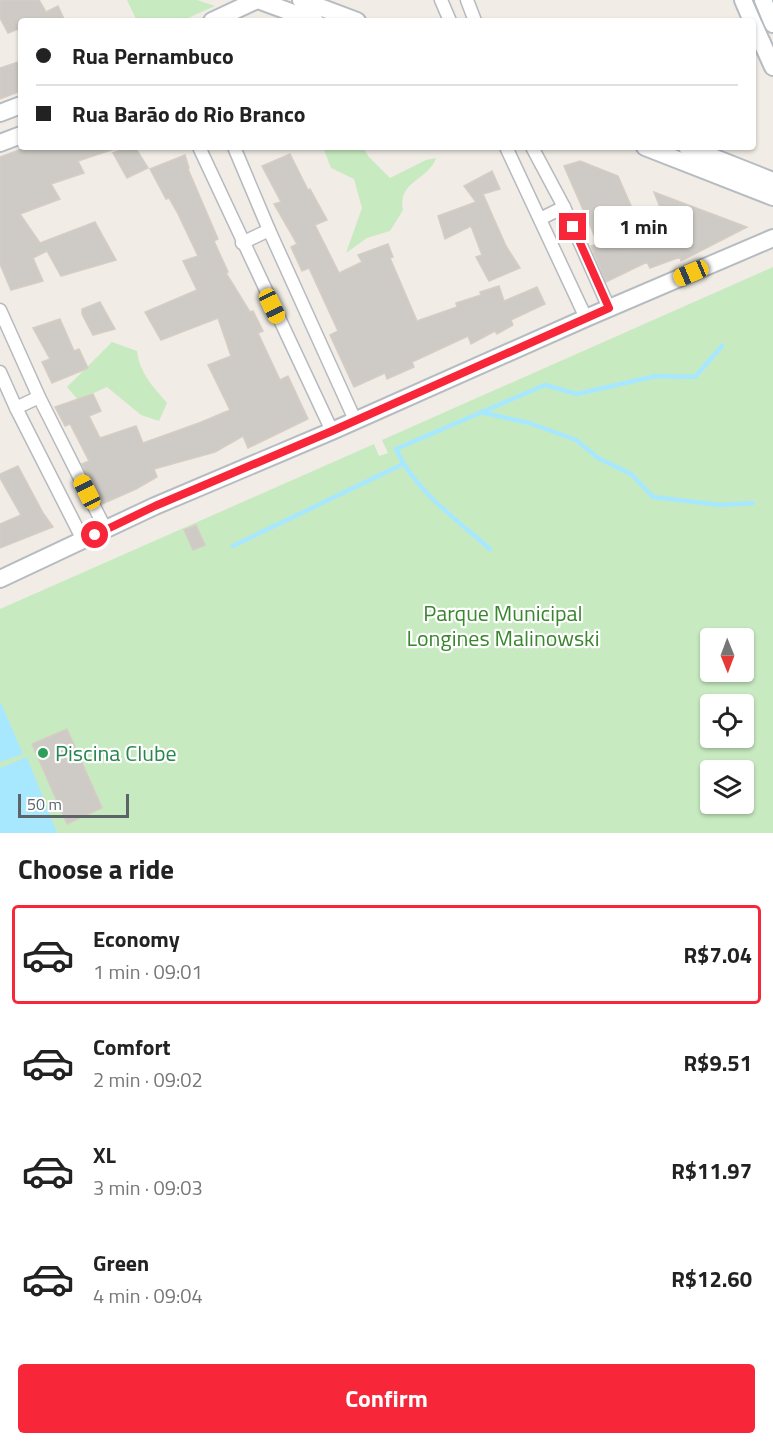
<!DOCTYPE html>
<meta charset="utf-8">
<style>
body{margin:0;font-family:"Titillium Web",sans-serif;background:#f6f6f6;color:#222;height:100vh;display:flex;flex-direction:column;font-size:22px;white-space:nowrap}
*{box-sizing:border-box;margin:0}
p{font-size:20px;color:#767676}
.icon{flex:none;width:33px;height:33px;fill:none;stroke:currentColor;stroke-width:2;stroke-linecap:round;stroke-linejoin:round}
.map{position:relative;height:833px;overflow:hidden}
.drawer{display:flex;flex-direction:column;background:#fff;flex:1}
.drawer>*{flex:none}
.hud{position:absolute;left:18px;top:18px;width:738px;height:132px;border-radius:6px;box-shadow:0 2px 4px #0004;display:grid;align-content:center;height:132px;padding:0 18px;background:#fff}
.needle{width:39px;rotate:179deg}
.fabs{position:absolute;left:700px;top:628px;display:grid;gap:12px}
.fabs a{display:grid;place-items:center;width:54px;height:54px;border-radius:6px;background:#fff;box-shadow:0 2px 4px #0004;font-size:30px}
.scale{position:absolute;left:18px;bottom:15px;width:111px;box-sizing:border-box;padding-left:6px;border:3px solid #5d6468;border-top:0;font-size:16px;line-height:21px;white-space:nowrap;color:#5d6468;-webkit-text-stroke:4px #fff;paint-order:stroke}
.end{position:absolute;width:27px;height:27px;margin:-14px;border:8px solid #f72639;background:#fff;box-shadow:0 0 0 3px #fff}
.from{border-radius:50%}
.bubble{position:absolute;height:42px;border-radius:6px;background:#fff;box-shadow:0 2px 4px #0004;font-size:20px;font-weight:700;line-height:42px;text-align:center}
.car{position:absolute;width:18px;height:36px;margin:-18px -9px;border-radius:8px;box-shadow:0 0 4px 2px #0007;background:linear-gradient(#f5c518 24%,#345 0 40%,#f5c518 0 76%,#345 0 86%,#f5c518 0)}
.hud b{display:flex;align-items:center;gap:21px;height:57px;font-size:22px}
.hud b+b{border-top:2px solid #e0e0e0}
.hud i{width:15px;height:15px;background:#222}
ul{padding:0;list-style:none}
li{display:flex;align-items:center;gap:18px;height:99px;margin:0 12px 9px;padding:0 6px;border:3px solid transparent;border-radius:6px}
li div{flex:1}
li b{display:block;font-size:22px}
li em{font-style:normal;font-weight:700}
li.current{border-color:#f72639}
li>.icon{width:54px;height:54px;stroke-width:1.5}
h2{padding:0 18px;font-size:27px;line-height:72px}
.action{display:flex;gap:12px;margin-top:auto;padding:12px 18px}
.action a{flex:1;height:69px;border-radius:6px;background:#f72639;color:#fff;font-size:24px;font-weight:700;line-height:69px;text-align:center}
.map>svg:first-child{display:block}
.green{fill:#c8eac1;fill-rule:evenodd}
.water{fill:#a8e8ff}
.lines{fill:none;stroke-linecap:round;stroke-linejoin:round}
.stream{stroke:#a8e8ff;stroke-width:4.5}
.building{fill:#cecac5;stroke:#d6cdc4;stroke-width:1.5}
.street-casing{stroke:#b6babe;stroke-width:15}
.secondary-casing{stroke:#b7bcc1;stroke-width:20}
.street{stroke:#fff;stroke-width:12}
.secondary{stroke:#fff;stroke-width:16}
.route{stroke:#f72639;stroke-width:8}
.leisure-dot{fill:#2e9e5b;stroke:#fff;stroke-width:2}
.labels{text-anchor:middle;stroke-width:4.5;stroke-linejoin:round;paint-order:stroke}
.park-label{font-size:22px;fill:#39862e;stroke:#fff}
.leisure-label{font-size:22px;fill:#27864d;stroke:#fff;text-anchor:start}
</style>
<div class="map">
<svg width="773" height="833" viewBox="0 0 773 833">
<rect width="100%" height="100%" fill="#f1ede6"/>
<g class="green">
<polygon points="127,0 197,0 215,6 181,21 137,21"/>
<path d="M323,147H363L368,156L390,178L426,160L436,158C429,180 397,181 403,210L390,231L367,238L346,253L362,208L354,179L331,168Z"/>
<path d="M773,267V833H0V609L374,444L379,456L388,453L382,440ZM711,639H744V672H711ZM711,705H744V738H711ZM711,771H744V804H711Z"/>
<path d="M112,342L137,351C140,374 153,386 167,403L159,421L141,415L107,387L78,400L67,387Z"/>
</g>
<g class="water">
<polygon points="1,703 23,754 0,762 0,704"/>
<polygon points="27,757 57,833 0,833 0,768"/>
</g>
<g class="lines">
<g class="stream">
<polyline points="484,413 529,423 576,440 598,458 631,474 653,497 720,505 753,503"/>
<polyline points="233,546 403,464"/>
<path d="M490,549C457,520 414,490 396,449L545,385L577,394L656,376L695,377L722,346"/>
</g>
</g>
<g class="building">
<polygon points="0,0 39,0 46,12 58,6 65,21 21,21 21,28 8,33 0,18"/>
<polygon points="21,61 21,91 0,99 0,68"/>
<polygon points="27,147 113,147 114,149 78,161 84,173 51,184 60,199 20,214 40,243 95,222 116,260 61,276 47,251 33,258 43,281 11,290 0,264 0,157"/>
<polygon points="128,147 135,147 148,168 127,178 113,153"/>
<polygon points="290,154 308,190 310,189 327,220 315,225 339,273 362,262 358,255 388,244 393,257 390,258 417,321 457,307 456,303 481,295 480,292 499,286 504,301 537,287 545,304 511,320 513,325 497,334 495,331 471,344 468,336 412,362 414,367 387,379 385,373 354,387 330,335 338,331 309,268 302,271 291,247 297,244 274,204 281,202 262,166"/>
<polygon points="185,155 189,168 188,169 218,239 214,241 228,272 226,273 250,312 253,311 263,331 258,333 280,380 288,376 308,419 248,448 243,436 215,452 154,469 157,477 136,489 102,504 82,464 89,461 70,424 65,426 55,407 93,394 101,411 89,416 100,438 136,426 143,443 199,423 230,410 208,365 231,356 218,318 161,340 145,312 197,290 183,261 198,256 178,214 169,198 166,199 150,169"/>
<polygon points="580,161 618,176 635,215 615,225 624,248 668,228 654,192 747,227 681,261 680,257 650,268 647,262 606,282 591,246 598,244 564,166"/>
<polygon points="492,171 500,189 483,194 506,246 520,268 489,281 476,257 482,255 471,226 445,239 438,216 476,202 464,186"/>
<polygon points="100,302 115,329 93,335 82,314 82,309"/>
<polygon points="60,319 74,351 79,349 88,368 52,383 42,362 50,359 33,328"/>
<polygon points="18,466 43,513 53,527 0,548 0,524 21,515 0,478 0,474"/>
<polygon points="196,525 205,545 193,550 184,530"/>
<polygon points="67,729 102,808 67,824 32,744"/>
</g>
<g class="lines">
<g class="street-casing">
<g id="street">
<polyline points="441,0 450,21"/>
<polyline points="467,0 475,21"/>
<polyline points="199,147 332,431"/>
<polyline points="234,147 269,230 355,420"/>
<polyline points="506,147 586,318"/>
<polyline points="532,147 564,207 609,308"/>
<polyline points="540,219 564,207"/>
<polyline points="242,243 269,230"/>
<polyline points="0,310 39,397 106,530"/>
<polyline points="0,372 16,408 83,540"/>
<polyline points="16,408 39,397"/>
</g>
</g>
<g class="secondary-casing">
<g id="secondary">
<polyline points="258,0 315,21"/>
<polyline points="301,0 357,21"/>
<polyline points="743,0 752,21"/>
<polyline points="763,0 773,24"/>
<polyline points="212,21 257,0"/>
<polyline points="753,23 773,67"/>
<polyline points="0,113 21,105"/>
<polyline points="0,143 21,135"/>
<polyline points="645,147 773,197"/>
<polyline points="687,147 773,181"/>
<polyline points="0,579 155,506 332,431 586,318 773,238"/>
</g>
</g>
<use href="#street" class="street"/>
<use href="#secondary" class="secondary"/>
</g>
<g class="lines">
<polyline class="route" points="95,535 155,506 332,431 609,308 573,227"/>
</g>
<circle class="leisure-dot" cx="43" cy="753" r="6"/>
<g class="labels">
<g class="park-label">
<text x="503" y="621">Parque Municipal<tspan x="503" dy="25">Longines Malinowski</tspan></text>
</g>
<g class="leisure-label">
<text x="55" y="761">Piscina Clube</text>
</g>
</g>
</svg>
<div class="fabs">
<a><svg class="needle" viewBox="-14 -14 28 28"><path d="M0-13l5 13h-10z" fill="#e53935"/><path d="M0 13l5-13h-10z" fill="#767676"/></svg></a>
<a><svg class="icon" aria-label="locate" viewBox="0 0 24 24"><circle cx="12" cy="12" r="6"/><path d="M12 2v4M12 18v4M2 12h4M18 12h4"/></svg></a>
<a><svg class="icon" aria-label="layers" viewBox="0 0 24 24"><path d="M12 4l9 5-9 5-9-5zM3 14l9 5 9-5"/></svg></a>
</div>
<div class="scale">50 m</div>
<i class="end from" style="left:95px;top:535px"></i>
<i class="end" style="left:573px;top:227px"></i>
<div class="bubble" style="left:594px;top:206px;width:99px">1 min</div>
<i class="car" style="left:691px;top:273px;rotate:247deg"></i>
<i class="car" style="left:272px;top:306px;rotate:155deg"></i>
<i class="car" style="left:87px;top:492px;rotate:333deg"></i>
<div class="hud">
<b><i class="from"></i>Rua Pernambuco</b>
<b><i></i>Rua Barão do Rio Branco</b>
</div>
</div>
<section class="drawer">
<h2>Choose a ride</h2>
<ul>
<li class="current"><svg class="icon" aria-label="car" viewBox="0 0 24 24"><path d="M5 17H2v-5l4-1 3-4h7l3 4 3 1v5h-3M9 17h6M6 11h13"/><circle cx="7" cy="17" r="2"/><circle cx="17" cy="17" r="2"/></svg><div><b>Economy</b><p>1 min · 09:01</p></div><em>R$7.04</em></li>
<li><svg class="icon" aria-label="car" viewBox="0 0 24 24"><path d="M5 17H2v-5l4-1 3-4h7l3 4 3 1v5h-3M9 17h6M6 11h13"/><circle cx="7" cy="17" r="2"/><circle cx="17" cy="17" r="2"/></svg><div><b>Comfort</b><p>2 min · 09:02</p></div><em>R$9.51</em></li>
<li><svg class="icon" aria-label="car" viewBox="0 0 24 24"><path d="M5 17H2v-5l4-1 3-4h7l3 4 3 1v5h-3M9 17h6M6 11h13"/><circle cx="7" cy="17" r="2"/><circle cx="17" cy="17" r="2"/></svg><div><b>XL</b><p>3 min · 09:03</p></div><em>R$11.97</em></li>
<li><svg class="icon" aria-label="car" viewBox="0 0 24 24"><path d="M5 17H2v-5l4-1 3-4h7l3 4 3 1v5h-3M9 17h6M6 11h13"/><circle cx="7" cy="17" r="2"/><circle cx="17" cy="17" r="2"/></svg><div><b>Green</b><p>4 min · 09:04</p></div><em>R$12.60</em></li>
</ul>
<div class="action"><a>Confirm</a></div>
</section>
